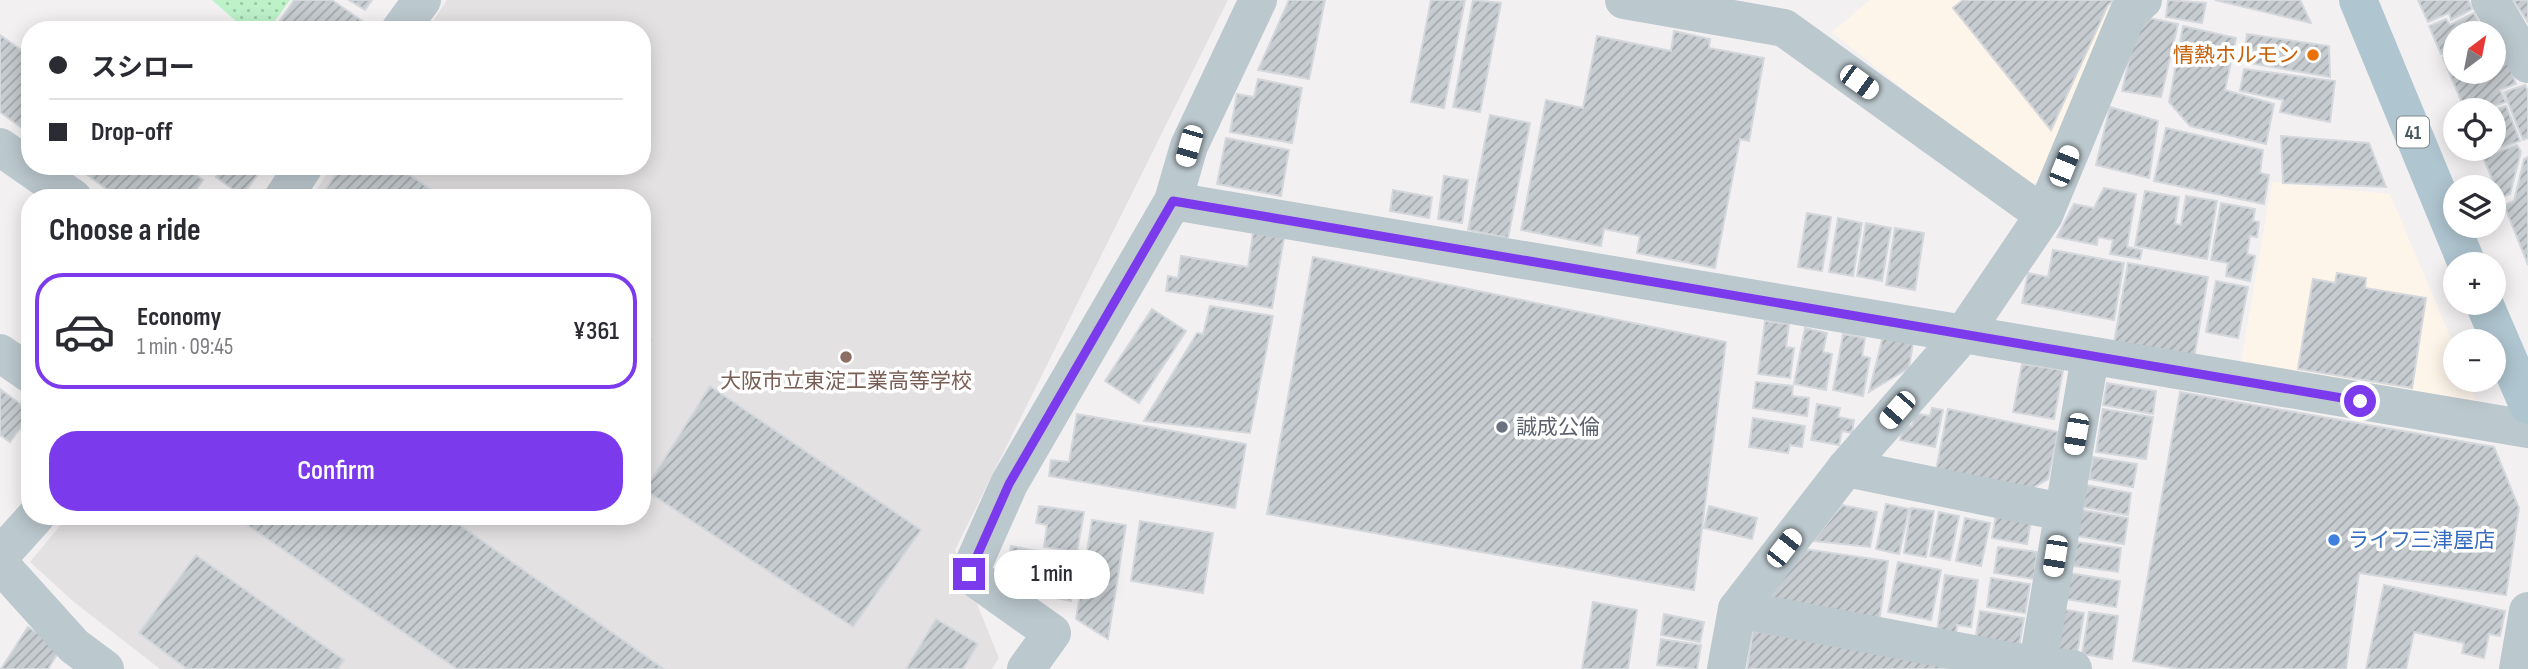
<!DOCTYPE html>
<meta charset="utf-8">
<style>
body{margin:0;font-family:"Sofia Sans Condensed","Noto Sans JP",sans-serif;background:#f2f2f3;color:#2b2b33;height:100vh;display:flex;flex-direction:column;font-size:26px;white-space:nowrap}
*{box-sizing:border-box;margin:0}
p{font-size:23px;color:#7c7c81}
.icon{flex:none;width:38px;height:38px;fill:none;stroke:currentColor;stroke-width:2;stroke-linecap:round;stroke-linejoin:round}
.map{position:relative;flex:1;overflow:hidden}
.details{position:absolute;left:21px;top:189px;width:630px;height:336px;display:flex;flex-direction:column;background:#fff;border-radius:28px;box-shadow:0 4px 18px #0003}
.details>*{flex:none}
.hud{position:absolute;left:21px;top:21px;width:630px;height:154px;border-radius:28px;box-shadow:0 4px 18px #0003;display:grid;align-content:center;height:154px;padding:0 28px;background:#fff}
.needle{width:46px;rotate:32deg}
.tools{position:absolute;left:2443px;top:21px;display:grid;gap:14px}
.tools a{display:grid;place-items:center;width:63px;height:63px;border-radius:50%;background:#fff;box-shadow:0 4px 18px #0003;font-size:35px}
.end{position:absolute;width:32px;height:32px;margin:-16px;border:9px solid #7c3aed;background:#fff;box-shadow:0 0 0 4px #fff}
.from{border-radius:50%}
.bubble{position:absolute;height:49px;border-radius:24px;background:#fff;box-shadow:0 4px 18px #0003;font-size:23px;font-weight:600;line-height:49px;text-align:center}
.car{position:absolute;width:21px;height:42px;margin:-21px -10px;border-radius:9px;box-shadow:0 0 5px 2px #0007;background:linear-gradient(#fff 24%,#345 0 40%,#fff 0 76%,#345 0 86%,#fff 0)}
.hud b{display:flex;align-items:center;gap:24px;height:66px;font-size:26px}
.hud b+b{border-top:2px solid #e1e1e2}
.hud i{width:18px;height:18px;background:#2b2b33}
ul{padding:0;list-style:none}
li{display:flex;align-items:center;gap:21px;height:116px;margin:0 14px 10px;padding:0 14px;border:4px solid transparent;border-radius:28px}
li div{flex:1}
li b{display:block;font-size:26px}
li em{font-style:normal;font-weight:600}
li.on{border-color:#7c3aed}
li>.icon{width:63px;height:63px;stroke-width:1.5}
h2{padding:0 28px;font-size:32px;line-height:84px}
.button{display:flex;gap:14px;margin-top:auto;padding:14px 28px}
.button a{flex:1;height:80px;border-radius:28px;background:#7c3aed;color:#fff;font-size:28px;font-weight:600;line-height:80px;text-align:center}
.map>svg:first-child{display:block}
.commercial{fill:#fdf4ea}
.education{fill:#e4e1e3}
.park{fill:url(#park-dots)}
.building{fill:url(#building-hatch);stroke:#d4d8dc;stroke-width:2}
.lines{fill:none;stroke-linecap:round;stroke-linejoin:round}
.minor{stroke:#bbc8ce;stroke-width:38}
.major{stroke:#afc5d0;stroke-width:38}
.route{stroke:#7c3aed;stroke-width:9}
.food-dot{fill:#e8710a;stroke:#fff;stroke-width:2.5}
.education-dot{fill:#8d6e63;stroke:#fff;stroke-width:2.5}
.worship-dot{fill:#6b7280;stroke:#fff;stroke-width:2.5}
.shop-dot{fill:#3f7fe0;stroke:#fff;stroke-width:2.5}
.labels{text-anchor:middle;stroke-width:7;stroke-linejoin:round;paint-order:stroke}
.shield{fill:#fff;stroke:#7e8a8f;stroke-width:2}
.shield-label{font-size:19px;font-weight:bold;fill:#47585f}
.food-label{font-size:21px;fill:#c56008;stroke:#fff;text-anchor:end}
.education-label{font-size:21px;fill:#785e54;stroke:#fff}
.worship-label{font-size:21px;fill:#5b616d;stroke:#fff;text-anchor:start}
.shop-label{font-size:21px;fill:#366cbe;stroke:#fff;text-anchor:start}
</style>
<div class="map">
<svg width="2528" height="669" viewBox="0 0 2528 669">
<defs>
<pattern id="park-dots" width="8" height="8" patternUnits="userSpaceOnUse" patternTransform="scale(1.75)"><rect width="8" height="8" fill="#bdf2c9"/><path d="M2 2h.1M6 6h.1" fill="none" stroke="#9bc7a6" stroke-width="1.8" stroke-linecap="round"/></pattern>
<pattern id="building-hatch" width="6" height="6" patternUnits="userSpaceOnUse" patternTransform="scale(1.75)"><rect width="6" height="6" fill="#c7ccd0"/><path d="M-1 1l2-2M0 6l6-6M5 7l2-2" fill="none" stroke="#a3a8ac"/></pattern>
</defs>
<rect width="100%" height="100%" fill="#f3f0f1"/>
<g class="commercial">
<polygon points="1870,0 2126,0 2044,179 2025,187 1832,32"/>
<polygon points="2272,182 2390,194 2455,348 2455,380 2469,380 2477,404 2240,368"/>
</g>
<polygon class="education" points="447,0 1228,0 955,550 999,658 992,669 160,669 74,602 30,562 68,516 642,516 642,198 311,198 332,166 642,166 642,30 427,30"/>
<polygon class="park" points="212,0 290,0 268,30 246,30"/>
<g class="building">
<polygon points="294,0 332,0 375,30 278,30 275,28"/>
<polygon points="349,0 372,0 365,10"/>
<polygon points="1289,0 1325,0 1309,79 1258,70"/>
<polygon points="1431,0 1465,0 1444,108 1411,102"/>
<polygon points="1473,0 1501,3 1480,112 1453,107"/>
<polygon points="1963,0 2114,0 2108,5 2051,130 1953,8"/>
<polygon points="2168,0 2206,3 2202,23 2166,17"/>
<polygon points="2215,0 2300,0 2311,23"/>
<polygon points="2418,0 2468,0 2472,9 2451,20 2449,13 2428,22"/>
<polygon points="2513,0 2528,0 2528,22"/>
<polygon points="2474,13 2484,33 2455,33 2455,55 2441,54 2429,26 2446,19 2450,25"/>
<polygon points="2139,16 2178,24 2161,97 2122,91"/>
<polygon points="2183,26 2236,38 2225,90 2274,104 2266,144 2190,126 2169,102"/>
<polygon points="1674,31 1710,39 1709,48 1764,58 1749,141 1740,139 1715,268 1637,253 1640,236 1604,229 1601,246 1521,230 1546,100 1583,108 1597,36 1671,51"/>
<polygon points="2247,34 2329,46 2330,77 2243,62"/>
<polygon points="0,35 30,56 30,134 0,112"/>
<polygon points="2443,58 2455,59 2455,72 2494,72 2494,63 2508,62 2516,84 2500,90 2506,102 2481,110 2465,110"/>
<polygon points="2244,69 2335,81 2330,122 2280,112 2283,100 2240,91"/>
<polygon points="1258,79 1302,88 1292,143 1230,132 1237,94 1254,97"/>
<polygon points="2525,85 2528,91 2528,138 2523,140 2504,92"/>
<polygon points="2506,106 2520,141 2481,155 2478,149 2494,149 2493,110"/>
<polygon points="2110,107 2158,121 2149,178 2096,165"/>
<polygon points="1490,115 1530,123 1508,238 1468,230"/>
<polygon points="2166,128 2263,150 2260,173 2269,175 2264,204 2154,181"/>
<polygon points="2281,136 2369,143 2386,187 2283,183"/>
<polygon points="1226,138 1289,150 1281,196 1217,184"/>
<polygon points="2517,145 2521,152 2510,194 2500,198 2483,157"/>
<polygon points="2528,157 2528,265 2504,205 2514,201 2524,159"/>
<polygon points="75,166 183,166 203,180 190,198 119,198"/>
<polygon points="223,166 262,166 263,167 242,196 216,177"/>
<polygon points="341,166 397,166 443,198 320,198"/>
<polygon points="1444,176 1468,180 1462,223 1438,219"/>
<polygon points="2104,188 2136,194 2127,247 2142,250 2140,259 2110,254 2113,240 2098,237 2097,245 2057,237 2074,204 2094,208"/>
<polygon points="1393,190 1432,197 1429,218 1390,211"/>
<polygon points="2145,191 2179,197 2175,224 2181,225 2186,196 2217,201 2207,259 2135,246"/>
<polygon points="2221,203 2255,209 2253,221 2259,222 2257,237 2250,236 2247,254 2255,256 2250,281 2226,276 2228,263 2211,260"/>
<polygon points="1807,213 1831,217 1822,271 1798,267"/>
<polygon points="1838,218 1862,223 1853,276 1829,272"/>
<polygon points="1866,223 1891,228 1882,281 1857,276"/>
<polygon points="1895,228 1924,233 1915,290 1886,285"/>
<polygon points="1253,233 1284,238 1272,308 1166,291 1168,276 1178,278 1181,256 1248,267"/>
<polygon points="2053,250 2124,263 2114,320 2022,303 2028,273 2048,277"/>
<polygon points="1313,257 1726,342 1694,590 1267,514"/>
<polygon points="2128,263 2208,277 2194,358 2114,343"/>
<polygon points="2337,273 2366,278 2365,288 2426,298 2412,388 2298,369 2313,279 2335,283"/>
<polygon points="2216,281 2248,287 2238,338 2206,332"/>
<polygon points="1210,306 1273,316 1250,433 1144,421 1197,333 1203,334"/>
<polygon points="1152,309 1186,331 1139,403 1105,381"/>
<polygon points="1765,321 1789,324 1786,347 1794,348 1790,378 1758,374"/>
<polygon points="1805,328 1827,333 1823,352 1832,354 1826,390 1794,384"/>
<polygon points="642,334 651,340 642,353"/>
<polygon points="1843,334 1865,338 1862,356 1870,358 1863,396 1833,390"/>
<polygon points="1883,336 1913,343 1909,368 1869,392"/>
<polygon points="2022,364 2063,370 2054,419 2013,412"/>
<polygon points="1756,382 1793,386 1792,396 1809,398 1807,416 1753,408"/>
<polygon points="2107,383 2156,391 2153,414 2103,405"/>
<polygon points="710,386 921,530 853,627 645,490"/>
<polygon points="0,389 30,411 30,415 10,442 0,435"/>
<polygon points="2180,392 2494,447 2519,508 2506,595 2359,573 2346,669 2181,669 2133,661"/>
<polygon points="1817,404 1840,408 1838,417 1854,420 1852,433 1842,431 1839,445 1811,440"/>
<polygon points="1932,408 1943,410 1935,447 1900,440 1904,424 1912,426 1914,413 1930,416"/>
<polygon points="1948,409 2058,432 2048,479 2029,490 1936,470"/>
<polygon points="2103,409 2153,417 2146,459 2096,452"/>
<polygon points="1077,414 1246,444 1235,508 1049,476 1051,460 1069,462"/>
<polygon points="1753,418 1805,426 1802,447 1790,445 1788,453 1749,447"/>
<polygon points="2093,457 2137,464 2133,487 2089,479"/>
<polygon points="2086,485 2131,493 2128,515 2083,507"/>
<polygon points="1886,504 1909,509 1899,554 1876,549"/>
<polygon points="1842,505 1877,512 1870,547 1813,541"/>
<polygon points="1039,506 1084,512 1077,552 1044,547 1047,525 1036,523"/>
<polygon points="1709,506 1757,518 1752,539 1704,528"/>
<polygon points="1911,508 1934,511 1926,557 1904,553"/>
<polygon points="2082,510 2128,518 2124,544 2077,536"/>
<polygon points="1939,512 1959,516 1950,560 1930,556"/>
<polygon points="1996,515 2031,521 2027,544 1992,538"/>
<polygon points="234,516 447,516 664,669 457,669"/>
<polygon points="1965,518 1990,523 1981,566 1956,561"/>
<polygon points="1092,520 1126,525 1108,639 1076,619"/>
<polygon points="1140,521 1213,533 1203,593 1131,581"/>
<polygon points="2077,542 2121,548 2118,572 2073,566"/>
<polygon points="1011,546 1078,558 1071,601 1052,597 1053,589 1026,584 1006,573"/>
<polygon points="1998,547 2037,552 2034,579 1994,573"/>
<polygon points="1804,549 1888,561 1879,622 1772,606 1770,588"/>
<polygon points="196,555 344,660 338,669 187,669 139,633"/>
<polygon points="1898,562 1941,570 1931,620 1888,612"/>
<polygon points="2069,573 2120,581 2116,607 2065,599"/>
<polygon points="1945,575 1978,580 1971,627 1957,625 1956,634 1937,632"/>
<polygon points="1991,578 2030,584 2025,613 1987,607"/>
<polygon points="2384,585 2505,611 2500,636 2489,634 2484,658 2462,653 2464,643 2414,632 2406,669 2366,669"/>
<polygon points="1593,602 1637,610 1628,669 1582,669"/>
<polygon points="2062,609 2084,613 2077,654 2060,652 2056,646"/>
<polygon points="1980,611 2024,618 2019,647 1975,641"/>
<polygon points="2089,612 2118,616 2112,659 2082,654"/>
<polygon points="1664,614 1704,622 1700,642 1661,635"/>
<polygon points="936,619 978,644 963,669 906,669"/>
<polygon points="28,627 61,648 48,669 1,669"/>
<polygon points="1753,631 1991,669 1747,669"/>
<polygon points="1661,639 1701,645 1697,669 1657,665"/>
</g>
<g class="lines">
<g class="minor">
<polyline points="1624,0 1784,28 2044,215"/>
<polyline points="2490,0 2528,64"/>
<polyline points="400,30 422,0"/>
<polyline points="0,147 73,198"/>
<polyline points="283,198 304,166"/>
<polyline points="1173,201 2528,429"/>
<polyline points="0,353 30,374"/>
<polyline points="1846,468 2062,512"/>
<polyline points="0,556 36,516"/>
<polyline points="0,564 74,646 105,669"/>
<polyline points="1737,609 2009,661 2073,669"/>
<polyline points="2038,663 2090,357"/>
<polyline points="1026,669 1052,633 969,574 1009,484 1173,201 1189,146 1258,0"/>
<polyline points="1726,669 1737,609 1846,468 1964,333 2044,215 2128,13 2143,0"/>
<polyline points="2518,669 2528,611"/>
</g>
<g class="major">
<polyline points="2358,0 2467,264"/>
<polyline points="2484,303 2528,405"/>
</g>
</g>
<g class="lines">
<polyline class="route" points="969,574 1009,484 1173,201 2360,401"/>
</g>
<circle class="food-dot" cx="2313" cy="55" r="7"/>
<circle class="education-dot" cx="846" cy="357" r="7"/>
<circle class="worship-dot" cx="1502" cy="427" r="7"/>
<circle class="shop-dot" cx="2334" cy="540" r="7"/>
<g class="labels">
<rect class="shield" x="2397" y="116.5" width="32" height="31" rx="5"/>
<g class="shield-label">
<text x="2413" y="139">41</text>
</g>
<g class="food-label">
<text x="2299" y="62">情熱ホルモン</text>
</g>
<g class="education-label">
<text x="846" y="388">大阪市立東淀工業高等学校</text>
</g>
<g class="worship-label">
<text x="1516" y="434">誠成公倫</text>
</g>
<g class="shop-label">
<text x="2348" y="547">ライフ三津屋店</text>
</g>
</g>
</svg>
<div class="tools">
<a><svg class="needle" viewBox="-14 -14 28 28"><path d="M0-13l5 13h-10z" fill="#e53935"/><path d="M0 13l5-13h-10z" fill="#7c7c81"/></svg></a>
<a><svg class="icon" aria-label="locate" viewBox="0 0 24 24"><circle cx="12" cy="12" r="6"/><path d="M12 2v4M12 18v4M2 12h4M18 12h4"/></svg></a>
<a><svg class="icon" aria-label="layers" viewBox="0 0 24 24"><path d="M12 4l9 5-9 5-9-5zM3 14l9 5 9-5"/></svg></a>
<a>+</a>
<a>−</a>
</div>
<i class="end from" style="left:2360px;top:401px"></i>
<i class="end" style="left:969px;top:574px"></i>
<div class="bubble" style="left:994px;top:550px;width:116px">1 min</div>
<i class="car" style="left:1859px;top:82px;rotate:126deg"></i>
<i class="car" style="left:1189px;top:146px;rotate:196deg"></i>
<i class="car" style="left:2064px;top:166px;rotate:22deg"></i>
<i class="car" style="left:1897px;top:410px;rotate:221deg"></i>
<i class="car" style="left:2076px;top:434px;rotate:190deg"></i>
<i class="car" style="left:1784px;top:548px;rotate:38deg"></i>
<i class="car" style="left:2055px;top:556px;rotate:189deg"></i>
<div class="hud">
<b><i class="from"></i>スシロー</b>
<b><i></i>Drop-off</b>
</div>
<section class="details">
<h2>Choose a ride</h2>
<ul>
<li class="on"><svg class="icon" aria-label="car" viewBox="0 0 24 24"><path d="M5 17H2v-5l4-1 3-4h7l3 4 3 1v5h-3M9 17h6M6 11h13"/><circle cx="7" cy="17" r="2"/><circle cx="17" cy="17" r="2"/></svg><div><b>Economy</b><p>1 min · 09:45</p></div><em>¥361</em></li>
</ul>
<div class="button"><a>Confirm</a></div>
</section>
</div>
